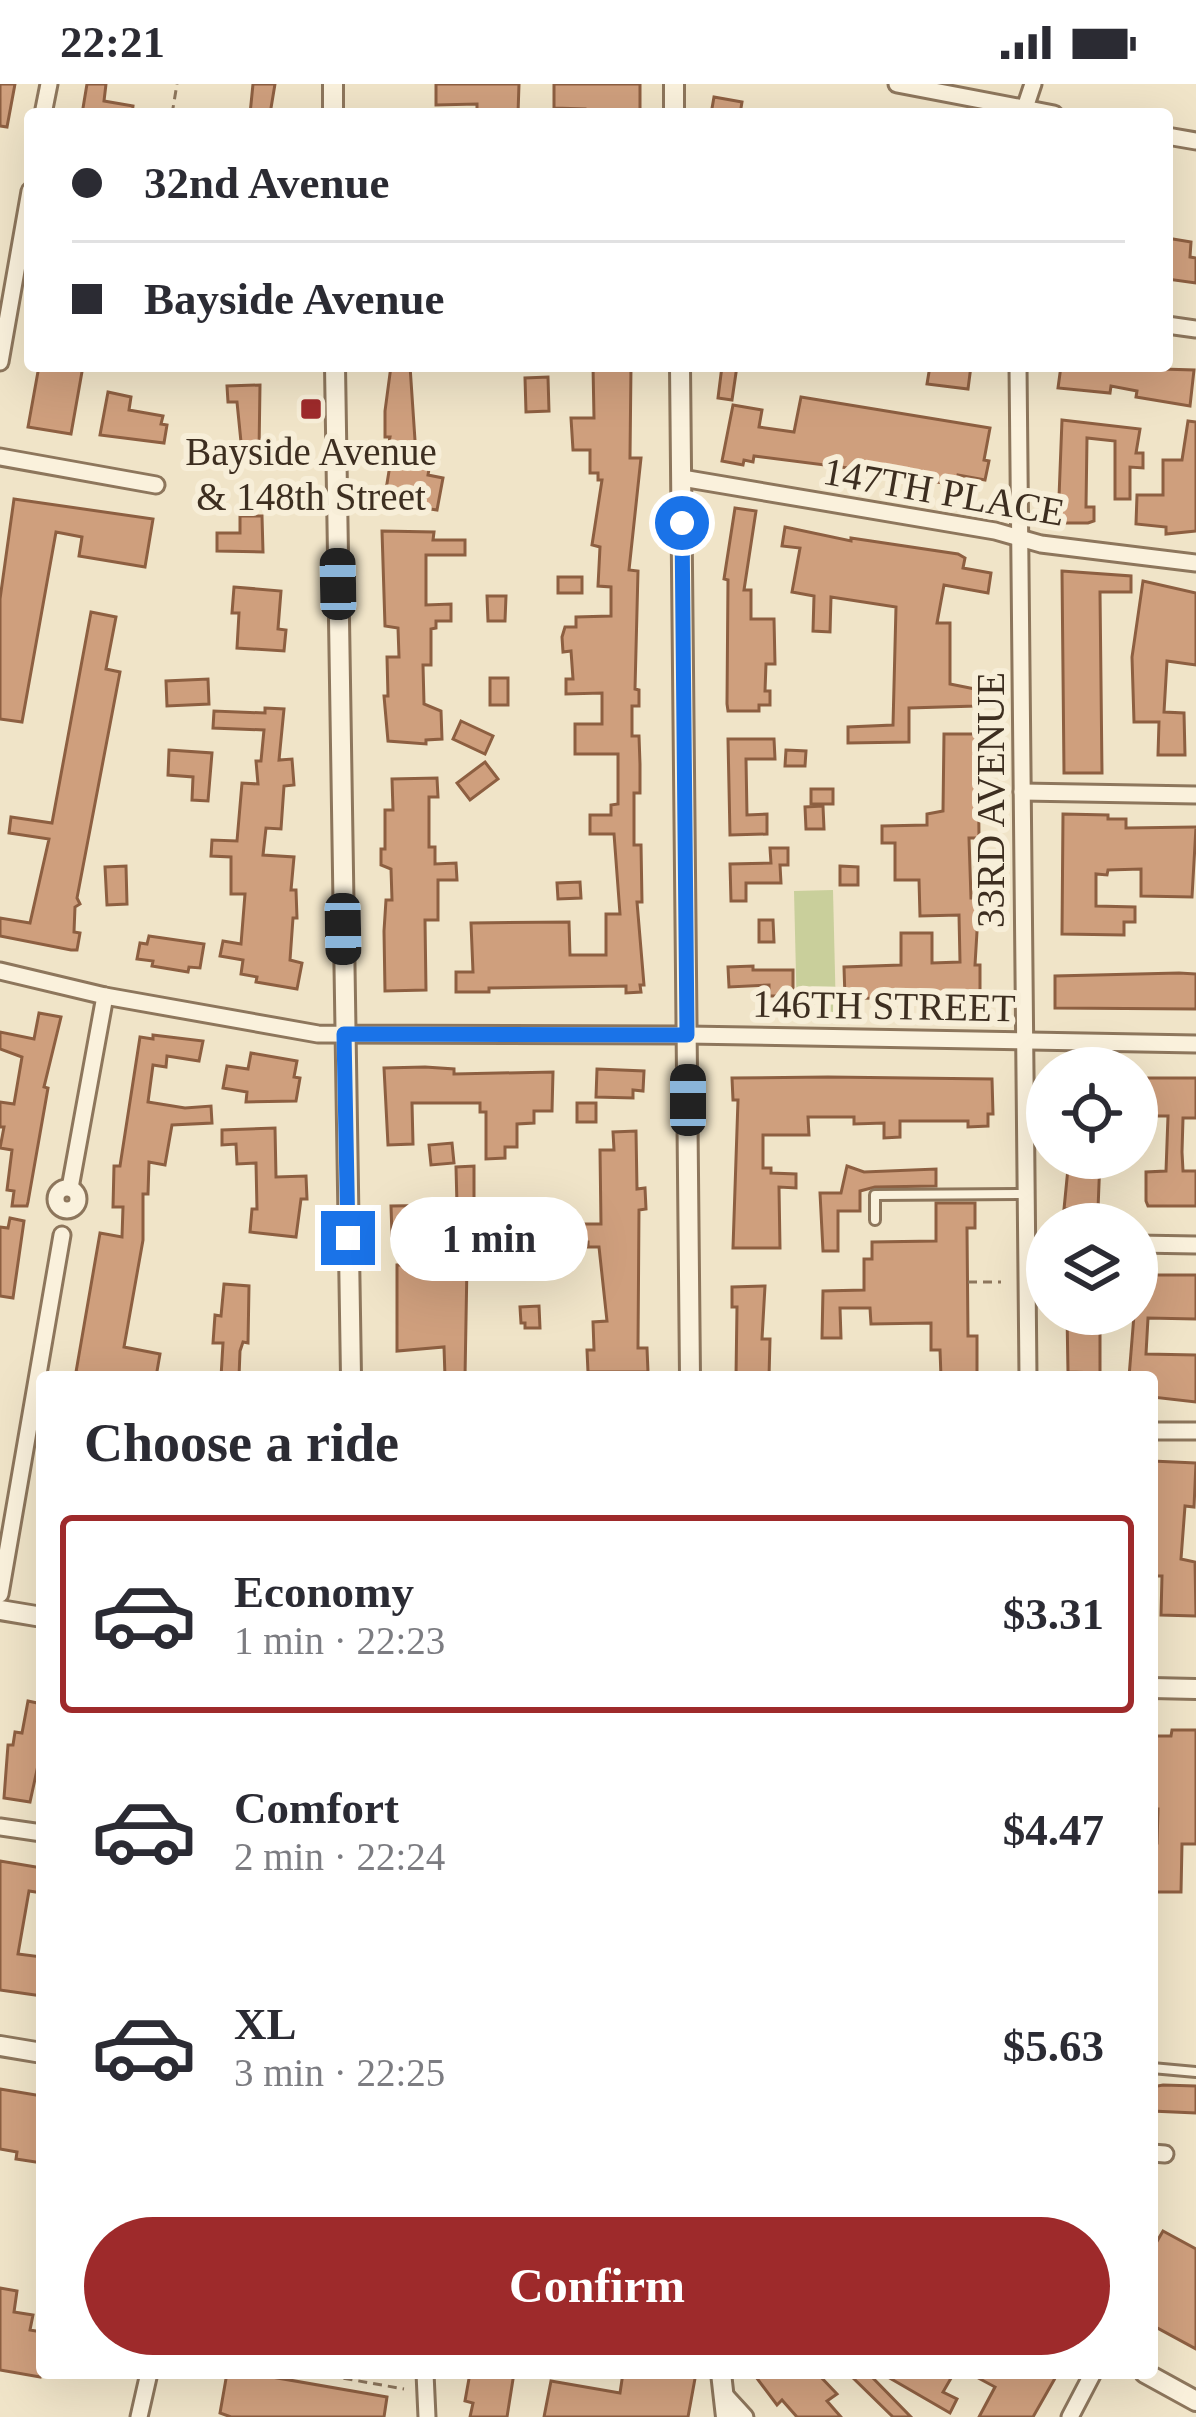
<!DOCTYPE html>
<meta charset="utf-8">
<style>
body{margin:0;font-family:"Times New Roman",serif;background:#f7f7f7;color:#2b2b33;height:100vh;display:flex;flex-direction:column;font-size:45px;white-space:nowrap}
*{box-sizing:border-box;margin:0}
p{font-size:39px;color:#7c7c81}
.icon{flex:none;width:66px;height:66px;fill:none;stroke:currentColor;stroke-width:2;stroke-linecap:round;stroke-linejoin:round}
.map{position:relative;flex:1;overflow:hidden}
.details{position:absolute;left:36px;top:1287px;width:1122px;height:1008px;display:flex;flex-direction:column;background:#fff;border-radius:12px;box-shadow:0 12px 48px #0002}
.details>*{flex:none}
.hud{position:absolute;left:24px;top:24px;width:1149px;height:264px;border-radius:12px;box-shadow:0 12px 48px #0002;display:grid;align-content:center;height:264px;padding:0 48px;background:#fff}
.controls{position:absolute;left:1026px;top:963px;display:grid;gap:24px}
.controls a{display:grid;place-items:center;width:132px;height:132px;border-radius:50%;background:#fff;box-shadow:0 12px 48px #0002;font-size:60px}
.end{position:absolute;width:54px;height:54px;margin:-27px;border:15px solid #1a73e8;background:#fff;box-shadow:0 0 0 6px #fff}
.from{border-radius:50%}
.bubble{position:absolute;height:84px;border-radius:42px;background:#fff;box-shadow:0 12px 48px #0002;font-size:39px;font-weight:800;line-height:84px;text-align:center}
.car{position:absolute;width:36px;height:72px;margin:-36px -18px;border-radius:15px;box-shadow:0 0 9px 3px #0007;background:linear-gradient(#222 24%,#8ab4d8 0 40%,#222 0 76%,#8ab4d8 0 86%,#222 0)}
.hud b{display:flex;align-items:center;gap:42px;height:114px;font-size:45px}
.hud b+b{border-top:3px solid #e1e1e2}
.hud i{width:30px;height:30px;background:#2b2b33}
ul{padding:0;list-style:none}
li{display:flex;align-items:center;gap:36px;height:198px;margin:0 24px 18px;padding:0 24px;border:6px solid transparent;border-radius:12px}
li div{flex:1}
li b{display:block;font-size:45px}
li em{font-style:normal;font-weight:800}
li.current{border-color:#9e2a2b}
li>.icon{width:108px;height:108px;stroke-width:1.5}
h2{padding:0 48px;font-size:54px;line-height:144px}
.primary-button{display:flex;gap:24px;margin-top:auto;padding:24px 48px}
.primary-button a{flex:1;height:138px;border-radius:72px;background:#9e2a2b;color:#fff;font-size:48px;font-weight:800;line-height:138px;text-align:center}
.status{display:flex;justify-content:space-between;align-items:center;height:84px;padding:0 60px;background:#fff;direction:ltr}
.status svg{height:33px;fill:currentColor}
.map>svg:first-child{display:block}
.green{fill:#c9cf9b}
.building{fill:#cf9f7d;stroke:#8d5f41;stroke-width:3}
.lines{fill:none;stroke-linecap:round;stroke-linejoin:round}
.service-casing{stroke:#8d765c;stroke-width:14}
.minor-casing{stroke:#8d765c;stroke-width:21}
.tertiary-casing{stroke:#8d765c;stroke-width:24}
.path{stroke:#8d765c;stroke-width:3;stroke-dasharray:9 6;stroke-linecap:butt}
.service{stroke:#faf1dc;stroke-width:8}
.minor{stroke:#faf1dc;stroke-width:15}
.tertiary{stroke:#faf1dc;stroke-width:18}
.route{stroke:#1a73e8;stroke-width:15}
.poi-dot{fill:#9e2a2b;stroke:#f7eed8;stroke-width:4.5}
.labels{text-anchor:middle;stroke-width:12;stroke-linejoin:round;paint-order:stroke}
.poi-label{font-size:39px;fill:#3d2e20;stroke:#f7eed8}
.street-label{font-size:39px;fill:#3d2e20;stroke:#f7eed8}
</style>
<div class="status"><b>22:21</b><svg viewBox="0 0 49 12"><path d="M0 12V9h3v3zM5 12V6h3v6zM10 12V3h3v9zM15 12V0h3v12zM26 1h20v11H26zM47 4h2v5h-2z"/></svg></div>
<div class="map">
<svg width="1196" height="2333" viewBox="0 0 1196 2333">
<rect width="100%" height="100%" fill="#f0e4c8"/>
<polygon class="green" points="833,806 836,931 797,933 794,807"/>
<g class="building">
<polygon points="0,0 15,0 7,43 0,42"/>
<polygon points="87,0 106,0 104,17 133,22 132,30 82,30"/>
<polygon points="253,0 275,0 270,30 250,30"/>
<polygon points="436,0 519,0 518,30 477,30 477,20 436,21"/>
<polygon points="554,0 640,0 640,30 585,30 585,25 554,24"/>
<polygon points="714,13 742,18 740,30 711,30"/>
<polygon points="1167,154 1191,158 1190,173 1196,174 1196,199 1167,195"/>
<polygon points="39,282 83,282 71,350 28,343"/>
<polygon points="391,282 410,282 416,371 431,373 428,391 443,394 437,426 384,418 390,381 385,380 390,353 385,353 385,327"/>
<polygon points="593,282 631,282 630,374 641,374 629,486 638,487 635,605 639,606 639,622 632,622 632,652 639,652 640,680 640,709 634,709 634,761 641,761 642,818 637,818 644,901 640,901 641,908 626,909 626,902 489,904 489,908 456,908 456,888 473,888 471,839 569,838 570,871 606,871 606,830 620,830 614,750 590,750 590,731 611,731 611,721 618,720 618,670 575,670 575,640 602,640 602,609 566,610 566,595 573,595 571,567 563,568 562,553 565,543 576,543 576,533 611,532 611,503 598,502 600,463 592,461 602,396 598,396 598,389 590,389 590,366 573,366 571,334 594,334"/>
<polygon points="722,282 737,282 732,316 718,314"/>
<polygon points="930,282 971,282 968,305 927,300"/>
<polygon points="1061,282 1194,286 1190,322 1136,313 1137,307 1111,302 1110,309 1058,304"/>
<polygon points="548,293 549,327 526,328 525,294"/>
<polygon points="260,301 259,368 242,368 237,318 228,318 227,302"/>
<polygon points="108,308 131,313 129,326 163,332 161,340 167,341 164,359 100,351"/>
<polygon points="801,313 990,344 984,376 989,377 985,396 958,391 956,401 924,396 917,398 871,391 872,387 754,372 753,378 744,376 743,381 722,377 733,321 762,326 759,343 794,348"/>
<polygon points="1062,336 1140,345 1136,369 1143,369 1143,384 1130,383 1130,415 1115,415 1115,357 1087,354 1086,423 1094,423 1094,437 1088,439 1058,439"/>
<polygon points="1188,337 1196,338 1196,447 1166,450 1166,443 1136,440 1137,411 1163,411 1163,376 1182,376"/>
<polygon points="14,415 153,435 145,483 79,472 82,453 56,448 22,638 0,635 0,515"/>
<polygon points="735,424 756,427 744,506 751,506 751,535 774,535 775,580 766,580 765,607 770,607 770,621 759,621 759,627 728,627 727,620 728,496 724,495"/>
<polygon points="240,432 262,432 263,468 217,467 217,449 240,449"/>
<polygon points="785,443 851,457 851,454 958,470 965,474 963,484 991,489 988,509 944,501 937,539 950,539 950,600 975,605 976,622 909,624 909,658 848,659 848,643 893,641 896,523 831,513 830,548 813,547 814,512 792,508 800,464 782,462"/>
<polygon points="382,447 434,448 433,456 465,456 465,471 426,471 426,521 451,520 451,537 436,537 436,544 431,545 431,581 423,581 424,620 441,627 442,655 426,656 426,660 388,657 384,612 388,612 387,573 399,573 398,544 385,542"/>
<polygon points="1062,487 1131,492 1131,508 1100,508 1102,689 1064,689"/>
<rect x="558" y="493" width="24" height="16"/>
<polygon points="1143,497 1196,509 1196,581 1167,577 1164,628 1184,629 1185,671 1158,671 1159,638 1134,638 1132,573"/>
<polygon points="234,503 281,507 278,545 286,546 284,567 237,564 239,529 232,529"/>
<polygon points="487,512 506,512 505,537 488,537"/>
<polygon points="91,528 116,533 106,585 120,588 77,814 80,820 75,823 74,848 80,849 77,866 71,866 0,852 0,834 30,839 49,755 9,749 11,733 52,739"/>
<rect x="490" y="594" width="18" height="27"/>
<polygon points="208,595 209,620 167,622 166,597"/>
<polygon points="265,624 284,625 279,676 292,675 294,701 284,702 281,745 266,744 263,771 294,773 291,806 296,806 297,834 293,834 290,876 302,879 297,905 256,898 257,893 241,890 243,876 220,872 223,857 241,860 245,810 231,810 231,773 211,772 212,756 237,757 242,699 258,700 256,677 261,677 264,646 213,644 214,627 265,629"/>
<polygon points="461,637 493,652 485,670 453,655"/>
<polygon points="944,650 978,650 979,754 969,754 971,814 979,814 975,881 980,881 980,915 845,914 844,883 901,881 901,849 932,849 932,879 960,878 959,831 920,832 919,796 895,796 895,759 882,759 882,742 927,741 927,730 943,727"/>
<polygon points="728,655 774,655 775,675 746,675 747,731 767,730 767,750 730,751"/>
<polygon points="169,666 212,669 208,717 192,716 193,693 168,691"/>
<polygon points="786,666 806,667 805,682 785,682"/>
<polygon points="485,678 498,695 470,716 457,699"/>
<polygon points="437,694 438,713 429,713 429,763 435,763 435,780 456,779 457,796 438,796 438,836 425,836 426,906 385,907 384,847 386,816 392,816 391,785 381,781 381,765 385,765 385,726 393,726 392,695"/>
<rect x="811" y="705" width="22" height="15"/>
<polygon points="823,722 824,745 806,745 805,723"/>
<polygon points="1063,730 1108,731 1108,735 1126,735 1126,744 1196,743 1192,813 1141,812 1141,785 1108,786 1107,791 1096,790 1096,822 1135,823 1135,838 1124,838 1124,851 1062,850"/>
<polygon points="770,764 788,764 788,781 780,781 781,799 746,799 746,817 731,817 730,780 771,779"/>
<polygon points="126,782 127,820 107,821 105,783"/>
<polygon points="840,782 858,783 858,801 840,801"/>
<polygon points="580,798 581,814 558,815 557,799"/>
<polygon points="759,836 773,836 774,858 759,858"/>
<polygon points="149,852 204,860 200,884 189,883 188,888 152,882 153,877 137,875 140,859 147,860"/>
<polygon points="753,882 753,886 793,886 793,912 769,912 769,901 729,903 728,883"/>
<polygon points="1179,889 1196,890 1196,925 1055,924 1055,892"/>
<polygon points="39,929 61,933 44,1003 48,1004 28,1118 27,1122 12,1122 14,1107 7,1106 12,1066 0,1064 4,1043 0,1043 0,1018 14,1020 22,973 0,965 0,948 34,955"/>
<polygon points="153,951 203,957 199,977 167,972 166,983 153,981 148,1018 185,1024 211,1022 212,1039 172,1041 165,1081 149,1078 148,1110 143,1110 143,1156 124,1263 160,1270 156,1293 106,1293 76,1288 100,1149 122,1153 123,1123 113,1123 114,1082 120,1082 140,953 153,955"/>
<polygon points="251,969 297,977 294,993 300,994 296,1017 246,1018 247,1008 223,1004 227,982 248,985"/>
<polygon points="425,983 454,985 454,990 553,988 552,1027 534,1027 534,1039 517,1040 517,1063 505,1063 505,1074 486,1075 486,1028 480,1028 480,1019 412,1019 413,1060 388,1061 384,984"/>
<polygon points="597,985 644,987 643,1007 633,1006 633,1014 596,1013"/>
<polygon points="828,993 992,995 993,1030 988,1030 988,1042 968,1043 968,1037 900,1037 900,1053 884,1054 884,1039 854,1040 854,1033 808,1033 809,1051 763,1051 763,1084 771,1084 771,1089 796,1090 796,1104 779,1103 780,1164 733,1164 738,1016 733,1016 732,994"/>
<polygon points="1137,994 1196,994 1196,1034 1183,1034 1182,1068 1183,1087 1196,1087 1196,1122 1148,1122 1146,1117 1146,1088 1166,1087 1168,1032 1137,1032"/>
<rect x="577" y="1019" width="19" height="19"/>
<polygon points="275,1044 276,1093 306,1092 307,1115 301,1115 296,1153 250,1148 252,1125 257,1125 256,1079 237,1080 236,1060 222,1061 222,1046"/>
<polygon points="636,1047 637,1105 645,1104 646,1125 639,1126 638,1264 647,1264 648,1288 588,1288 587,1266 594,1266 593,1238 607,1237 599,1163 588,1163 588,1158 581,1158 581,1152 539,1153 539,1134 558,1134 558,1140 601,1140 600,1066 614,1066 613,1048"/>
<polygon points="452,1059 454,1079 431,1081 429,1061"/>
<polygon points="1069,1074 1100,1075 1098,1125 1064,1125"/>
<polygon points="474,1082 474,1121 481,1121 482,1150 392,1152 391,1122 457,1121 456,1083"/>
<polygon points="847,1082 864,1088 936,1085 936,1102 875,1103 860,1107 860,1127 838,1127 838,1167 823,1167 820,1109 841,1109"/>
<polygon points="936,1119 975,1119 975,1144 967,1144 968,1252 977,1252 977,1293 941,1293 940,1266 931,1266 931,1239 871,1240 870,1224 840,1224 841,1254 822,1254 823,1207 864,1206 864,1175 872,1175 872,1158 936,1157"/>
<polygon points="10,1134 24,1137 13,1214 0,1212 0,1143 8,1144"/>
<polygon points="467,1180 465,1293 445,1293 444,1263 397,1267 397,1181"/>
<polygon points="1152,1191 1196,1191 1196,1235 1148,1234 1146,1270 1196,1271 1196,1318 1152,1313 1152,1293 1129,1293 1137,1194 1152,1195"/>
<polygon points="224,1200 249,1202 248,1259 243,1258 240,1267 239,1293 221,1293 223,1259 213,1259 215,1231 221,1232"/>
<polygon points="765,1202 762,1255 770,1255 769,1293 736,1293 737,1223 732,1223 732,1203"/>
<polygon points="539,1222 540,1244 525,1244 525,1239 521,1239 520,1223"/>
<polygon points="1067,1230 1104,1230 1104,1246 1100,1246 1100,1289 1068,1288"/>
<polygon points="1152,1377 1196,1379 1194,1423 1185,1422 1181,1475 1195,1478 1196,1532 1161,1531 1162,1492 1152,1492"/>
<polygon points="28,1617 42,1620 42,1663 30,1718 4,1714 8,1661 13,1661 15,1648 22,1649"/>
<polygon points="1172,1646 1196,1646 1196,1760 1182,1760 1181,1808 1152,1808 1152,1759 1157,1759 1158,1725 1152,1725 1152,1652 1171,1652"/>
<polygon points="0,1777 42,1784 42,1809 29,1807 18,1870 42,1873 42,1912 0,1906"/>
<polygon points="1163,2001 1196,2002 1196,2029 1152,2027 1152,2003"/>
<polygon points="0,2005 42,2012 42,2079 16,2075 17,2068 0,2065"/>
<polygon points="1163,2147 1196,2165 1196,2265 1152,2241 1152,2166"/>
<polygon points="0,2204 17,2207 14,2228 33,2231 30,2246 42,2248 40,2293 0,2286"/>
<polygon points="227,2289 249,2289 387,2313 384,2333 231,2333 220,2329"/>
<polygon points="470,2289 514,2289 507,2333 470,2333 473,2319 465,2317"/>
<polygon points="623,2289 696,2289 688,2333 544,2333 551,2297 620,2309"/>
<polygon points="753,2289 817,2289 837,2310 827,2317 841,2333 797,2333 782,2316 777,2321"/>
<polygon points="848,2289 868,2289 911,2333 893,2333"/>
<polygon points="881,2289 954,2289 943,2308 957,2315 950,2329"/>
<polygon points="969,2289 1058,2289 1033,2333 979,2333 995,2303"/>
</g>
<g class="lines">
<g class="service-casing">
<g id="service">
<polyline points="875,1136 875,1111 1025,1110"/>
<polyline points="1152,1984 1196,1988"/>
</g>
</g>
<g class="minor-casing">
<g id="minor">
<polyline points="897,0 1054,30"/>
<polyline points="43,30 49,0"/>
<polyline points="1023,30 1033,0"/>
<polyline points="1167,52 1196,57"/>
<polyline points="1167,241 1196,245"/>
<polyline points="0,278 30,107"/>
<polyline points="1018,282 1028,1293"/>
<polyline points="0,373 156,401"/>
<polyline points="682,394 995,447 1041,460 1196,479"/>
<polyline points="1022,708 1196,711"/>
<polyline points="0,887 105,912 318,950 687,951 1196,960"/>
<circle cx="67" cy="1115" r="11"/>
<polyline points="70,1104 105,912"/>
<polyline points="1137,1160 1196,1161"/>
<polyline points="1152,1347 1196,1347"/>
<polyline points="0,1510 62,1151"/>
<polyline points="0,1743 42,1749"/>
<polyline points="1152,2069 1165,2070"/>
<polyline points="425,2289 427,2333"/>
<polyline points="723,2309 745,2333"/>
<polyline points="139,2333 149,2289"/>
<polyline points="1070,2333 1093,2289"/>
</g>
</g>
<g class="tertiary-casing">
<g id="tertiary">
<polyline points="333,0 333,30"/>
<polyline points="674,0 674,30"/>
<polyline points="335,282 351,1293"/>
<polyline points="680,282 690,1293"/>
<polyline points="0,1526 42,1533"/>
<polyline points="1152,1604 1196,1605"/>
<polyline points="0,1962 42,1969"/>
<polyline points="721,2289 726,2333"/>
<polyline points="1145,2289 1196,2317"/>
</g>
</g>
<g class="path">
<polyline points="172,30 177,0"/>
<polyline points="968,1198 1001,1198"/>
<polyline points="314,2289 404,2305"/>
</g>
<use href="#service" class="service"/>
<use href="#minor" class="minor"/>
<use href="#tertiary" class="tertiary"/>
</g>
<g class="lines">
<polyline class="route" points="348,1154 344,950 687,951 682,439"/>
</g>
<rect class="poi-dot" x="299" y="313" width="24" height="24" rx="6"/>
<g class="labels">
<g class="poi-label">
<text x="311" y="381">Bayside Avenue<tspan x="311" dy="45">&amp; 148th Street</tspan></text>
</g>
<g class="street-label">
<text transform="translate(944 407) rotate(10)" y="14">147TH PLACE</text>
<text transform="translate(990 716) rotate(-90)" y="14">33RD AVENUE</text>
<text transform="translate(884 921) rotate(1)" y="14">146TH STREET</text>
</g>
</g>
</svg>
<div class="controls">
<a><svg class="icon" aria-label="locate" viewBox="0 0 24 24"><circle cx="12" cy="12" r="6"/><path d="M12 2v4M12 18v4M2 12h4M18 12h4"/></svg></a>
<a><svg class="icon" aria-label="layers" viewBox="0 0 24 24"><path d="M12 4l9 5-9 5-9-5zM3 14l9 5 9-5"/></svg></a>
</div>
<i class="end from" style="left:682px;top:439px"></i>
<i class="end" style="left:348px;top:1154px"></i>
<div class="bubble" style="left:390px;top:1113px;width:198px">1 min</div>
<i class="car" style="left:338px;top:500px;rotate:359deg"></i>
<i class="car" style="left:343px;top:845px;rotate:179deg"></i>
<i class="car" style="left:688px;top:1016px;rotate:0deg"></i>
<div class="hud">
<b><i class="from"></i>32nd Avenue</b>
<b><i></i>Bayside Avenue</b>
</div>
<section class="details">
<h2>Choose a ride</h2>
<ul>
<li class="current"><svg class="icon" aria-label="car" viewBox="0 0 24 24"><path d="M5 17H2v-5l4-1 3-4h7l3 4 3 1v5h-3M9 17h6M6 11h13"/><circle cx="7" cy="17" r="2"/><circle cx="17" cy="17" r="2"/></svg><div><b>Economy</b><p>1 min · 22:23</p></div><em>$3.31</em></li>
<li><svg class="icon" aria-label="car" viewBox="0 0 24 24"><path d="M5 17H2v-5l4-1 3-4h7l3 4 3 1v5h-3M9 17h6M6 11h13"/><circle cx="7" cy="17" r="2"/><circle cx="17" cy="17" r="2"/></svg><div><b>Comfort</b><p>2 min · 22:24</p></div><em>$4.47</em></li>
<li><svg class="icon" aria-label="car" viewBox="0 0 24 24"><path d="M5 17H2v-5l4-1 3-4h7l3 4 3 1v5h-3M9 17h6M6 11h13"/><circle cx="7" cy="17" r="2"/><circle cx="17" cy="17" r="2"/></svg><div><b>XL</b><p>3 min · 22:25</p></div><em>$5.63</em></li>
</ul>
<div class="primary-button"><a>Confirm</a></div>
</section>
</div>
